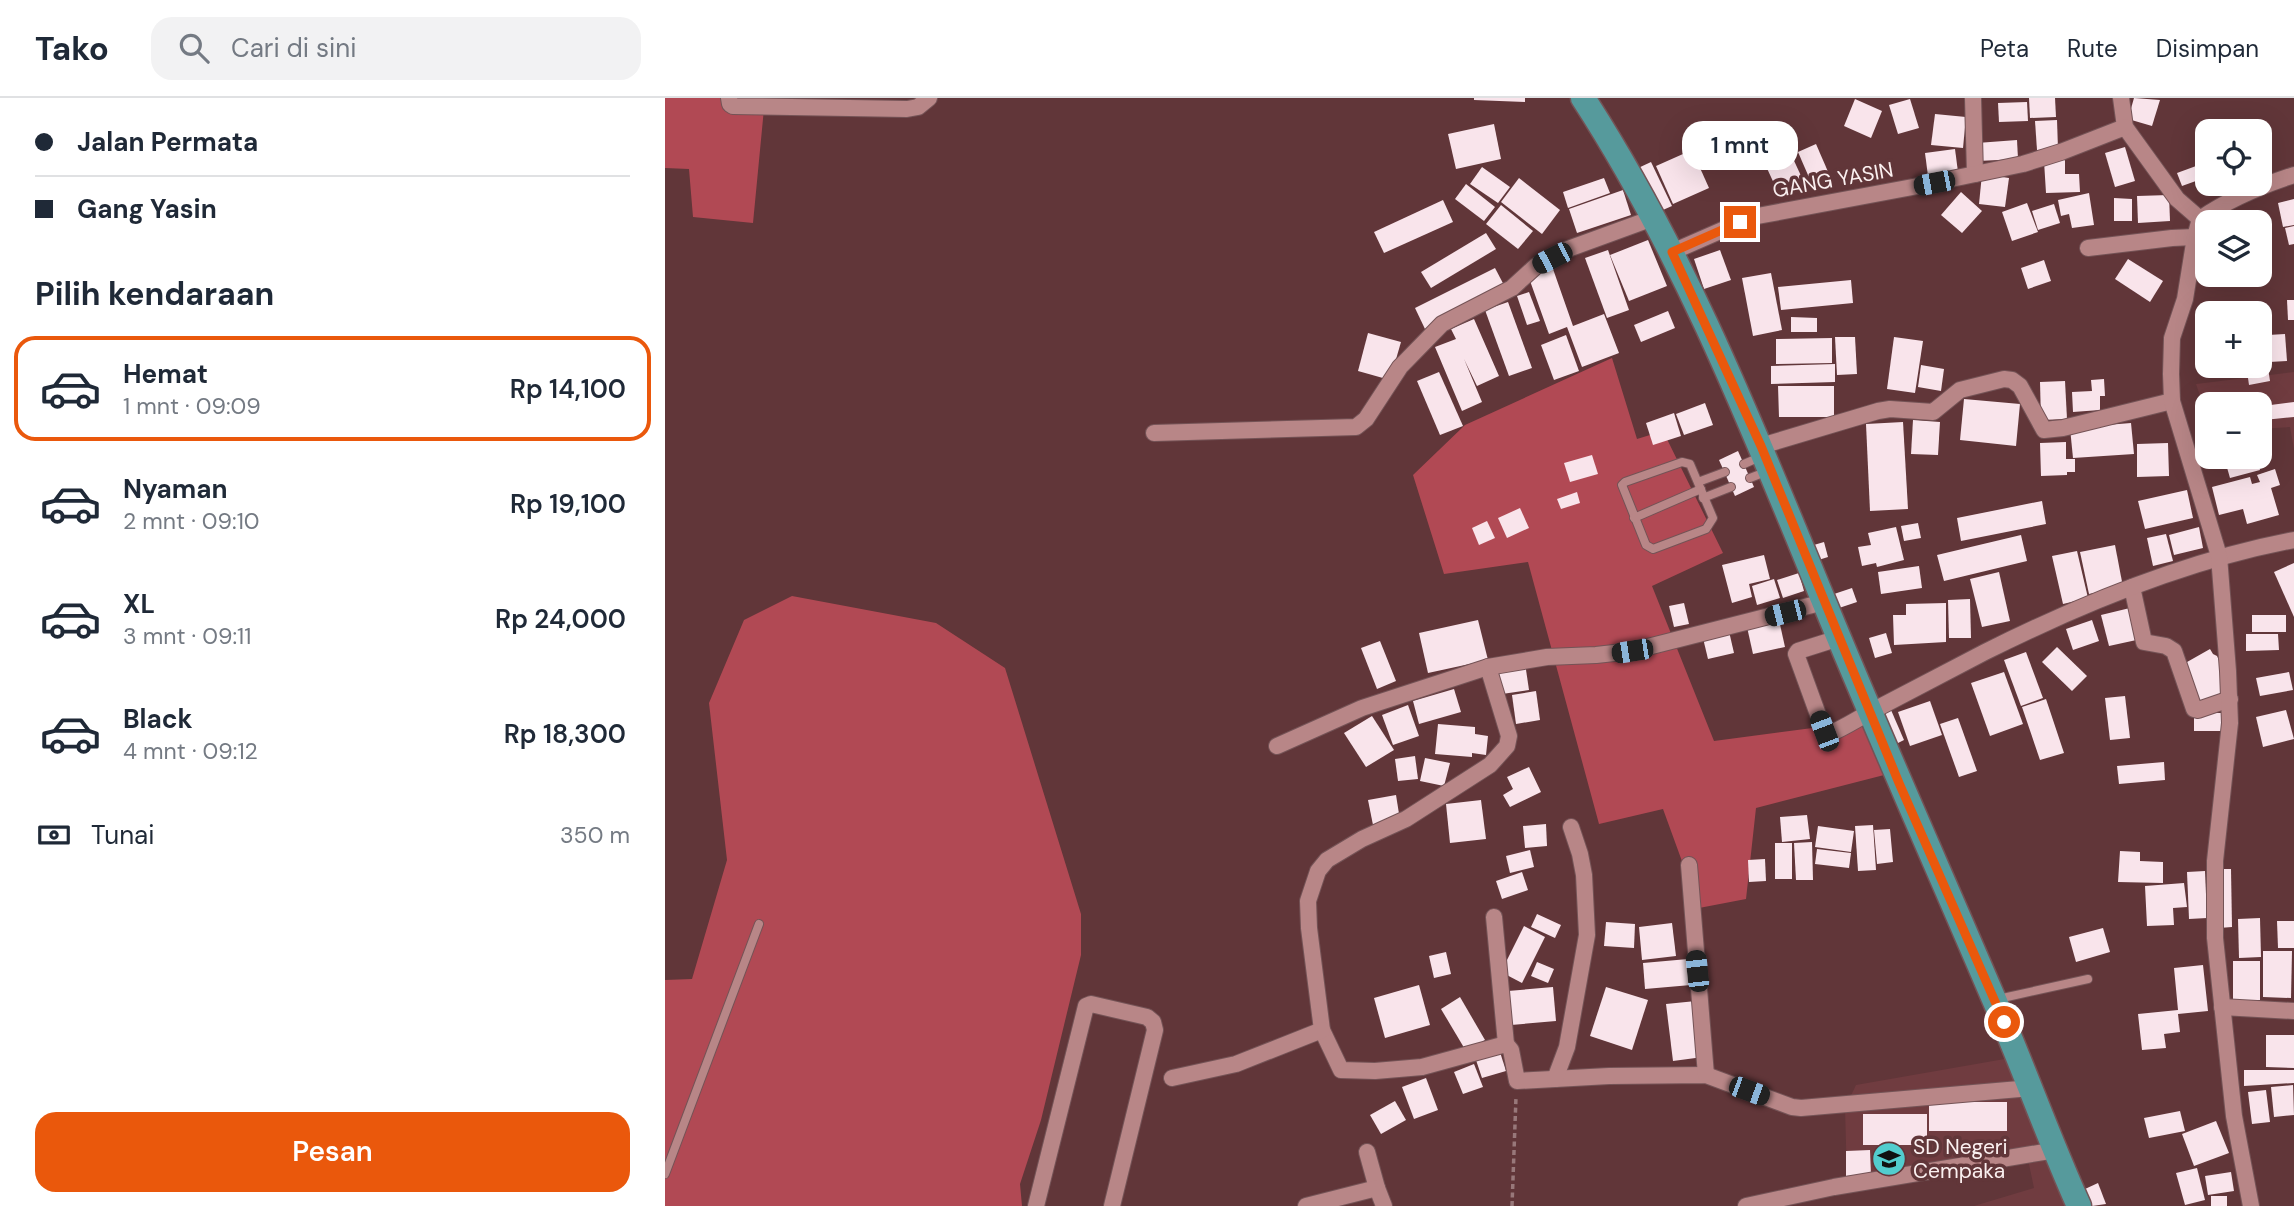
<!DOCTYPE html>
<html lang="id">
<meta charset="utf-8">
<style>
body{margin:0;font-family:"DM Sans",sans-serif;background:#f2f2f3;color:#1f2937;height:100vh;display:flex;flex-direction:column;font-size:26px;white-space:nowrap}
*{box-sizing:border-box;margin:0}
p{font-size:23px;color:#747a83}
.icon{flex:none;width:38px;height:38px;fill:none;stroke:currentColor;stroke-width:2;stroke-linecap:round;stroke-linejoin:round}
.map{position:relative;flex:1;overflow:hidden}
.sheet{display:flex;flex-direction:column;background:#fff;width:665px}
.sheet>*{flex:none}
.banner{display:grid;align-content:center;height:154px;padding:0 35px;background:#fff}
.buttons{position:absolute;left:1530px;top:21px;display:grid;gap:14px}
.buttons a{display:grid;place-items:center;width:77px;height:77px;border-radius:14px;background:#fff;box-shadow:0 7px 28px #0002;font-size:35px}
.end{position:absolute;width:32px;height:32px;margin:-16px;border:9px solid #ea580c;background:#fff;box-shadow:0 0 0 4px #fff}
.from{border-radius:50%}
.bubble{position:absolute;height:49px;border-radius:21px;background:#fff;box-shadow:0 7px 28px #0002;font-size:23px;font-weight:600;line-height:49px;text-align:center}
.car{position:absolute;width:21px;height:42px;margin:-21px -10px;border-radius:9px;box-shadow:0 0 5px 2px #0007;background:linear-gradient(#222 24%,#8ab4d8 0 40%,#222 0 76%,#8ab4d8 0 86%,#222 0)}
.banner b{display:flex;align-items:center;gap:24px;height:66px;font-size:26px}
.banner b+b{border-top:2px solid #e0e1e3}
.banner i{width:18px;height:18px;background:#1f2937}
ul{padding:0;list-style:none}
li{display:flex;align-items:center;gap:21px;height:105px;margin:0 14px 10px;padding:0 21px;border:4px solid transparent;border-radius:21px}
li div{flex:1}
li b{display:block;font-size:26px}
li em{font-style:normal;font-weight:600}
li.current{border-color:#ea580c}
li>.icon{width:63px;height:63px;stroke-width:1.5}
h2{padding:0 35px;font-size:32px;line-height:84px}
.pay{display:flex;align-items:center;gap:18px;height:77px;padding:0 35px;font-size:26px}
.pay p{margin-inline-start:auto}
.primary-button{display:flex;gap:14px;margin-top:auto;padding:14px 35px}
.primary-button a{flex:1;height:80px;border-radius:21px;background:#ea580c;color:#fff;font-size:28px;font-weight:600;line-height:80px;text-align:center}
header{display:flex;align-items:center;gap:42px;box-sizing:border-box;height:98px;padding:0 35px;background:#fff;border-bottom:2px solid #e0e1e3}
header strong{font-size:33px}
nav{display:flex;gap:38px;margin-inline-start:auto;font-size:24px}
.search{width:490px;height:63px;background:#f2f2f3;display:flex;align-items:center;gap:18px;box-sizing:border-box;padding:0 24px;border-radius:21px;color:#747a83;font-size:26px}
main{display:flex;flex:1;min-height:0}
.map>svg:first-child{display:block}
.built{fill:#703c40}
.green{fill:#b14954}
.building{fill:#f9e4eb}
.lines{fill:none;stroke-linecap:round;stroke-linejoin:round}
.lane-casing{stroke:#745356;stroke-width:10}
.street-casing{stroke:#745356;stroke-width:18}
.primary-casing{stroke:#745356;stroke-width:27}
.path{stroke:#98787a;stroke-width:3.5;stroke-dasharray:5 3.5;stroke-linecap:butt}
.lane{stroke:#b88687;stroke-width:8}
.street{stroke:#b88687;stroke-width:16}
.primary{stroke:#569a9c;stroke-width:24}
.route{stroke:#ea580c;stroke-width:9}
.labels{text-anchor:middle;stroke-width:7;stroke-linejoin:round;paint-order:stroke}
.street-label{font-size:21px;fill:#fbf0f0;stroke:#613639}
.poi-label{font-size:21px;fill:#fbf0f0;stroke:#613639;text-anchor:start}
</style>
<header>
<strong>Tako</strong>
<div class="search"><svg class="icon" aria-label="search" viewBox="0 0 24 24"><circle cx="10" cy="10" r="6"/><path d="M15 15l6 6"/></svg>Cari di sini</div>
<nav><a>Peta</a><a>Rute</a><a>Disimpan</a></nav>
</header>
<main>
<section class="sheet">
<div class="banner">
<b><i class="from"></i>Jalan Permata</b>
<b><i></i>Gang Yasin</b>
</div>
<h2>Pilih kendaraan</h2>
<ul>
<li class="current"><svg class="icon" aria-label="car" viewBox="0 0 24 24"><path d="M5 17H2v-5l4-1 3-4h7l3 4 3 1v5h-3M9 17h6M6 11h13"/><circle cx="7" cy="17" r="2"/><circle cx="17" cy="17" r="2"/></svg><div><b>Hemat</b><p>1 mnt · 09:09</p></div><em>Rp 14,100</em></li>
<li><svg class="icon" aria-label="car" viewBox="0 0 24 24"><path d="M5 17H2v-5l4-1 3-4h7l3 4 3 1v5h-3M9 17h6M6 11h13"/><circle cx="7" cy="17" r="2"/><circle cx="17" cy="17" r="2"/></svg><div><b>Nyaman</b><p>2 mnt · 09:10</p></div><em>Rp 19,100</em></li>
<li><svg class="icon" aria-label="car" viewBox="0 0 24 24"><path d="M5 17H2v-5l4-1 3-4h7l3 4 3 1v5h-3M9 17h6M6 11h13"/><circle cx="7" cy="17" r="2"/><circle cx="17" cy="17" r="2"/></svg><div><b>XL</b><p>3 mnt · 09:11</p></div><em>Rp 24,000</em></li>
<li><svg class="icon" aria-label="car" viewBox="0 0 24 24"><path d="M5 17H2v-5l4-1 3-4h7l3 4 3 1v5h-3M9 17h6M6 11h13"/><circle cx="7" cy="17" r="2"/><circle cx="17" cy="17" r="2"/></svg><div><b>Black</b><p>4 mnt · 09:12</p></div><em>Rp 18,300</em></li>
</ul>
<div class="pay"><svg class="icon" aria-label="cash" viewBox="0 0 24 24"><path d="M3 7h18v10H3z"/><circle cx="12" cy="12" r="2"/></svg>Tunai<p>350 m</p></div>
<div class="primary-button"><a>Pesan</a></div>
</section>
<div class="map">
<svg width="1629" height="1108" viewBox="0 0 1629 1108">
<rect width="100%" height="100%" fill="#613639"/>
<g class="built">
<polygon points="1629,274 1629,351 1625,329 1594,331 1594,306 1542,306 1542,318 1531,286"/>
<polygon points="1351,959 1416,1108 1309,1108 1369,1090 1361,1052 1182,1082 1180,1010 1191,987"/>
</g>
<g class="green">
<polygon points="0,0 100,0 88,125 28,119 24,71 0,70"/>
<polygon points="947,260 972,341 998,333 1058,455 987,488 1049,643 1201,623 1223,676 1091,710 1081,801 1034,810 998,711 934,726 863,464 779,476 748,377 800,327"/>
<polygon points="127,498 271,525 340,570 416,816 416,857 376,1022 355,1086 357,1108 0,1108 0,882 27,881 62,762 44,605 79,522"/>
</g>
<g class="building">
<polygon points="809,0 860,0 860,4 809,2"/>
<polygon points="1364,0 1390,0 1391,19 1365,20"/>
<polygon points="1469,0 1495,2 1487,28 1463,21"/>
<polygon points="1190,1 1217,13 1206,40 1179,28"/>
<polygon points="1245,1 1254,30 1233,36 1224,7"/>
<polygon points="1362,4 1363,23 1334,24 1333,5"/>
<polygon points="1270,16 1301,19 1298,50 1266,47"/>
<polygon points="1392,22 1393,51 1372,52 1370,23"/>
<polygon points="829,26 836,61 791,71 783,36"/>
<polygon points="1101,28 1112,57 1084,68 1074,38"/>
<polygon points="1352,42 1353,61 1313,63 1312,45"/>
<polygon points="1151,46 1164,76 1146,84 1133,54"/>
<polygon points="1460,49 1470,83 1450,89 1440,55"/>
<polygon points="1290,51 1293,74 1263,78 1260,55"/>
<polygon points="1027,52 1044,90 1008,106 991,68"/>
<polygon points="1125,54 1137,80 1112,92 1100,66"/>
<polygon points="1400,61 1400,76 1414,76 1415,94 1381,95 1379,63"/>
<polygon points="986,64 1007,108 991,115 971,71"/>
<polygon points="1542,64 1542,79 1517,88 1512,75"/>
<polygon points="817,69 845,89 833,105 805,86"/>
<polygon points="1317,76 1344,80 1340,109 1314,106"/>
<polygon points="854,80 895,112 877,136 836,104"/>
<polygon points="939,80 945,95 903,110 898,94"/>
<polygon points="801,86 830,109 819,123 790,101"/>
<polygon points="958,92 966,117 912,135 904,111"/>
<polygon points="1296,94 1317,113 1297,135 1276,117"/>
<polygon points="1424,95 1429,127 1407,130 1404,116 1396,118 1393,102"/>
<polygon points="1504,97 1505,123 1473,125 1472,98"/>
<polygon points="1449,100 1467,101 1467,123 1449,123"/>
<polygon points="1629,101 1629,127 1618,129 1613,105"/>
<polygon points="778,102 788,124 719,155 709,134"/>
<polygon points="1362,105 1373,134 1347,143 1337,114"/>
<polygon points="1389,106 1395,125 1373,132 1367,113"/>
<polygon points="836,107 868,133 853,151 821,126"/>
<polygon points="1629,128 1629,146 1624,147 1620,130"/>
<polygon points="821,135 831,151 766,190 756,174"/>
<polygon points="983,142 1002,188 964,203 945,157"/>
<polygon points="943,152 964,212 942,220 920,160"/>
<polygon points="1055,152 1066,182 1039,191 1029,161"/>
<polygon points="1463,161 1498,183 1485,204 1450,181"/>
<polygon points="1379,162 1386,183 1363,191 1356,170"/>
<polygon points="830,170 841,191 760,231 750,210"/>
<polygon points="888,171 908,228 939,216 954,255 917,269 902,229 884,236 864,180"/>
<polygon points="1106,175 1117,232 1088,238 1077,180"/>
<polygon points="1186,182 1188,205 1116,212 1113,189"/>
<polygon points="864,194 875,223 862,227 852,198"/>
<polygon points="1622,202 1629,202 1629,222 1623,222"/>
<polygon points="843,204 867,270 844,278 820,212"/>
<polygon points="1003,213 1010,230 976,244 969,227"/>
<polygon points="1126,219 1152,220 1152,234 1126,234"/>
<polygon points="809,221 834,278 812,288 799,261 817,304 797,313 770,249 791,241 786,231"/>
<polygon points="703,235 736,244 725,282 693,273"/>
<polygon points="1620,236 1622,263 1604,264 1603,237"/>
<polygon points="901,237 914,273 889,282 876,247"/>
<polygon points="1170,239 1190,239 1192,276 1172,277"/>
<polygon points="1229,239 1258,243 1250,295 1222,291"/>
<polygon points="1167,240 1167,265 1111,266 1111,241"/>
<polygon points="1170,266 1170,284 1106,286 1106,268"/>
<polygon points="1256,267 1279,271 1276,293 1253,289"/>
<polygon points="1603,270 1605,283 1584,287 1582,273"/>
<polygon points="774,274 798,328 775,337 752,283"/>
<polygon points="1439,281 1440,298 1435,298 1435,312 1408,314 1407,294 1427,293 1426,282"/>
<polygon points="1400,283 1402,321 1376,322 1375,284"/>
<polygon points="1113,288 1169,288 1169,319 1114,319"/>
<polygon points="1299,301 1355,306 1351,348 1295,342"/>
<polygon points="1629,304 1629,319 1599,322 1598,308"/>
<polygon points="1040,305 1048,327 1019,337 1011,316"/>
<polygon points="1009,315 1016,338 988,347 981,325"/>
<polygon points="1248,322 1275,324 1273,357 1246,356"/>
<polygon points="1238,324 1243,411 1205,413 1201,326"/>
<polygon points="1466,325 1469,356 1408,360 1405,330"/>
<polygon points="1401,344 1401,361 1410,361 1410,374 1402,374 1402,377 1376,378 1375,345"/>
<polygon points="1503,345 1504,378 1472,379 1472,346"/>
<polygon points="1073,353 1089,389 1070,398 1054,362"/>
<polygon points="927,357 933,376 905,384 899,365"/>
<polygon points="1559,359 1592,359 1595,372 1565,380"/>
<polygon points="1610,371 1615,387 1606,390 1614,417 1582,426 1578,411 1554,417 1547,389 1585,379 1587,386 1595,384 1592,377"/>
<polygon points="1522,392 1528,420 1480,431 1473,403"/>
<polygon points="912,394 915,405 896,411 892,401"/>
<polygon points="1377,403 1381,426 1296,443 1292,420"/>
<polygon points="855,410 864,430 842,440 833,420"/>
<polygon points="822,423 830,440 814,447 807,430"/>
<polygon points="1253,425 1256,440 1239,443 1236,428"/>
<polygon points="1231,429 1239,462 1212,469 1211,465 1197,468 1193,449 1206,447 1203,435"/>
<polygon points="1534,429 1538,450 1509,457 1504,437"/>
<polygon points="1501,436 1508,463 1488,468 1482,440"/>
<polygon points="1356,437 1362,463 1279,483 1272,457"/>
<polygon points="1159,444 1163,459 1147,464 1142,449"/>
<polygon points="1450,447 1458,489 1424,496 1415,454"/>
<polygon points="1412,453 1423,500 1398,506 1387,458"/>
<polygon points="1099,457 1105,481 1084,486 1087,499 1067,505 1057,467"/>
<polygon points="1629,465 1629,519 1609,474"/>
<polygon points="1254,468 1257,490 1216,496 1213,474"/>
<polygon points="1334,474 1345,523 1317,529 1305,481"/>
<polygon points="1134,475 1139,493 1118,500 1112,482"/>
<polygon points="1109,481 1115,500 1092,507 1087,488"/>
<polygon points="1187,490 1192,504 1171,511 1166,497"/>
<polygon points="1305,501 1306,540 1284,540 1283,502"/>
<polygon points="1019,505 1024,526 1009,529 1004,508"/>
<polygon points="1281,505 1281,544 1229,547 1228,517 1241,517 1241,506"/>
<polygon points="1469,509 1476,541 1444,548 1436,517"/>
<rect x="1587" y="517" width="34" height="17"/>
<polygon points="813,522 823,562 763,575 754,535"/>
<polygon points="1114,522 1120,549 1088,556 1082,529"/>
<polygon points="1427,522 1434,543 1408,552 1401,531"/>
<polygon points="1063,529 1069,555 1043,561 1037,536"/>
<polygon points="1221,535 1227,555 1210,560 1204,540"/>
<polygon points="1581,536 1613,536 1614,552 1581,553"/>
<polygon points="715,543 731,583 712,591 696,550"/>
<polygon points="1392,549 1422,578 1407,593 1377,564"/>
<polygon points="1545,551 1548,556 1552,558 1560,575 1562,593 1537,606 1515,568"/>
<polygon points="1361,554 1378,600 1356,608 1339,562"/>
<polygon points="860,565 864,592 837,596 833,569"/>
<polygon points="1339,574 1358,626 1325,638 1306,585"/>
<polygon points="1624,574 1628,592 1595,598 1591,580"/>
<polygon points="789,591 796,614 754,626 748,603"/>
<polygon points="871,593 875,622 851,626 847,597"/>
<polygon points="1460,598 1465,640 1445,642 1440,600"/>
<polygon points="1381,601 1399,655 1375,662 1357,609"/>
<polygon points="1265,603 1277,637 1245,648 1233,614"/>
<polygon points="743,607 754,638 728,647 717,617"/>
<polygon points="1226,612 1239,642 1227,648 1214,618"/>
<polygon points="1621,612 1629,641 1598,649 1591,619"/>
<polygon points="1529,615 1558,615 1557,633 1529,633"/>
<polygon points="707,618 729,652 701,669 679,635"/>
<polygon points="1293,620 1312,673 1294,679 1275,626"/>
<polygon points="773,626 810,629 810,636 823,638 821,657 807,655 807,659 770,656"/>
<polygon points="750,658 753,681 733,683 730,661"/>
<polygon points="760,660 785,665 779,688 755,683"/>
<polygon points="1499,664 1500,682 1454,686 1452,668"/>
<polygon points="864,669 876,694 845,709 838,697 848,691 842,679"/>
<polygon points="731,697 735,722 708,727 703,702"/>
<polygon points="816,702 821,741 785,745 781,706"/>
<polygon points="1142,717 1145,741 1117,744 1115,719"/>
<polygon points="881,726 882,748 860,750 858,728"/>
<polygon points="1208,727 1211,772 1193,773 1190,728"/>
<polygon points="1153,728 1189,733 1186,754 1150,749"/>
<polygon points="1225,731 1228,764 1212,766 1209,732"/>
<polygon points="1147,744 1148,782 1131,782 1129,745"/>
<rect x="1110" y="745" width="17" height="36"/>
<polygon points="1152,751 1186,755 1184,770 1150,766"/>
<polygon points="865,752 869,769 845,775 841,758"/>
<polygon points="1455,753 1475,754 1475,763 1498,764 1498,785 1453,784"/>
<polygon points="1100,761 1101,783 1084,784 1083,762"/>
<polygon points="1552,771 1566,771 1567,829 1554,830"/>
<polygon points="1540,773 1542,820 1524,821 1522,774"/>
<polygon points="857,774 863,792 837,801 831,783"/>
<polygon points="1519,785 1522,809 1508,810 1509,827 1482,828 1480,788"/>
<polygon points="872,816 896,827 890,840 866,829"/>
<polygon points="1595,820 1596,859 1574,860 1573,821"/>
<polygon points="1612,823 1629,823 1629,850 1613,850"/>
<polygon points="941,824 970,826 969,850 939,848"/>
<polygon points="1007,825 1011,858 977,862 974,829"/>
<polygon points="859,828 880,839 857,885 836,874"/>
<polygon points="1438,830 1445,854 1411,864 1404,839"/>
<polygon points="1598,853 1627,853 1626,900 1598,899"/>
<polygon points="781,854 786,876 769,880 764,858"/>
<polygon points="1023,861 1026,887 980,891 978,865"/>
<rect x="1568" y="863" width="27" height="39"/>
<polygon points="872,864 889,871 883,885 866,878"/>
<polygon points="1538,867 1543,913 1513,916 1515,934 1499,936 1501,950 1477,952 1473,916 1513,912 1509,870"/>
<polygon points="754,887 765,927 720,940 709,900"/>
<polygon points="888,889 891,923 846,927 843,893"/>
<polygon points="941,889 983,902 967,952 925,938"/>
<polygon points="795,899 820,942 801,953 776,911"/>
<polygon points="1031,903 1038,959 1008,963 1001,906"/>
<polygon points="1601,937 1629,937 1629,970 1601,969"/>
<polygon points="835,954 841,973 817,980 811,962"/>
<polygon points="809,966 818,989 798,996 789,974"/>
<polygon points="1579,972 1629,972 1629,985 1579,988"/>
<polygon points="761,980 773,1012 749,1021 737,989"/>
<polygon points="1628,987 1629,1017 1609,1019 1606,989"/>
<polygon points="1601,992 1605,1024 1587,1026 1583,994"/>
<polygon points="730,1003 741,1022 716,1036 705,1017"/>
<rect x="1264" y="1004" width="78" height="29"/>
<polygon points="1515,1013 1520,1033 1484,1040 1479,1020"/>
<rect x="1198" y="1016" width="64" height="31"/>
<polygon points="1551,1023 1564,1055 1529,1068 1517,1036"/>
<polygon points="1205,1052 1206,1077 1181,1078 1181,1053"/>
<polygon points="1532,1070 1540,1102 1520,1107 1511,1075"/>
<polygon points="1566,1074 1569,1093 1543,1097 1540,1078"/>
<polygon points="1433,1085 1441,1106 1427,1108 1420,1091"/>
<rect x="1546" y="1098" width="16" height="10"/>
</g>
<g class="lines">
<g class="lane-casing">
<g id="lane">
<polygon points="1017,364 1025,366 1048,420 1041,431 988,451 981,447 957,387 960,384"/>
<polyline points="1079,366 1095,359"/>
<polyline points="1085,380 1103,373"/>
<polyline points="1033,384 1060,374"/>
<polyline points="1038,400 1066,389"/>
<polyline points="969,420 1036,391"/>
<polyline points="1333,901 1423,881"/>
<polyline points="0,1076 94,826"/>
</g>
</g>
<g class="street-casing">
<g id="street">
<polyline points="64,0 65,6 68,8 242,11 253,9 264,0"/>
<polyline points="1308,0 1310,76"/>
<polyline points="1456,0 1460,29 1512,101 1535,121"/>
<polyline points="1423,150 1507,140 1530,139"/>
<polyline points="1007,154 1087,119 1253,88 1358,66 1396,54 1460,29"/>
<polyline points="489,335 691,329 701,321 735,269 777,226 847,190 871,168 903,151 988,120"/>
<polyline points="1096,348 1213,313 1225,311 1268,314 1295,292 1339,281 1347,282 1355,288 1379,332 1398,330 1507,303"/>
<polyline points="1467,489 1479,544 1501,548 1509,553 1529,611 1533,612 1565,601"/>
<path d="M1174,540L1133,553L1131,556L1159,633L1164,636C1181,629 1195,619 1211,611C1247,592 1283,573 1320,554C1416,506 1522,462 1629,442"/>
<polyline points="823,569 844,638 842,648 825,667 741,721 697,741 662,762 653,773 643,803 644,830 657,932 676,972 710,973 757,969 841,946 846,952 852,983 944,978 1041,977 1127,1009 1136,1010 1366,990"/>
<polyline points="612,648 697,610 823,569 882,559 931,557 967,553 1159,504"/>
<polyline points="1024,767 1041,977"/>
<polyline points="829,819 841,946"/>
<polyline points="1557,909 1629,913"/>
<polyline points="507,980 571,966 657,932"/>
<polyline points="890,981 902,949 922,837 919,777 915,756 906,729"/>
<polyline points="702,1054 712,1090"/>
<polyline points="371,1108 421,908 426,906 482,919 488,924 490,932 447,1108"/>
<polyline points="641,1108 712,1090 719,1108"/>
<polyline points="1081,1108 1169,1089 1391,1052"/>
<path d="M1586,1108L1569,1018L1550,840V763L1565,625L1563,573L1554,458L1507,303L1506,276L1507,240L1520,201L1530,139L1535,121C1564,101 1595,88 1629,77"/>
</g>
</g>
<g class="primary-casing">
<path id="primary" d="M918,0C1020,157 1089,333 1160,506C1214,638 1272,768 1328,899C1358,968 1383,1039 1414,1108"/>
</g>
<polyline class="path" points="847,1108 851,999"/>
<use href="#lane" class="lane"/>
<use href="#street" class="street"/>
<use href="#primary" class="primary"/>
</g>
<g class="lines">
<polyline class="route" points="1075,124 1007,154 1096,348 1234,685 1339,924"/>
</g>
<defs>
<g id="school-disc" transform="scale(1.75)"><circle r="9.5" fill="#52cdce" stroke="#613639"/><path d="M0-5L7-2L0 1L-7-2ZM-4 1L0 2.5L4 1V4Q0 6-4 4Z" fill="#111"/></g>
</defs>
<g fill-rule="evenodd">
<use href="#school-disc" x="1224" y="1061"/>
</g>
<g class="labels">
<g class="street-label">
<text transform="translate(1168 82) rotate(-10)" y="7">GANG YASIN</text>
</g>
<g class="poi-label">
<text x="1248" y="1056">SD Negeri<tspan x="1248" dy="24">Cempaka</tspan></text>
</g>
</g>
</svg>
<div class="buttons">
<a><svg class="icon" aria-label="locate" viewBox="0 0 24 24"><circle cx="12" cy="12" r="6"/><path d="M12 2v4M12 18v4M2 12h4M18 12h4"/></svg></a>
<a><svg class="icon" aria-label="layers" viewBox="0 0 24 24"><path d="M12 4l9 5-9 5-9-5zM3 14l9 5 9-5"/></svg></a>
<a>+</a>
<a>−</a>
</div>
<i class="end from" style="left:1339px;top:924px"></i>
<i class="end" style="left:1075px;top:124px"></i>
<div class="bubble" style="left:1017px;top:23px;width:116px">1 mnt</div>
<i class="car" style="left:1269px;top:85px;rotate:259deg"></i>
<i class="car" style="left:887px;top:160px;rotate:243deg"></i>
<i class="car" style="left:1120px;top:515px;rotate:256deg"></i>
<i class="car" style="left:967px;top:553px;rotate:261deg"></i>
<i class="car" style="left:1159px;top:633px;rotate:339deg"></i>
<i class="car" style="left:1032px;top:873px;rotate:354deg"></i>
<i class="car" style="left:1084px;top:993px;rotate:110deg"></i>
</div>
</main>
